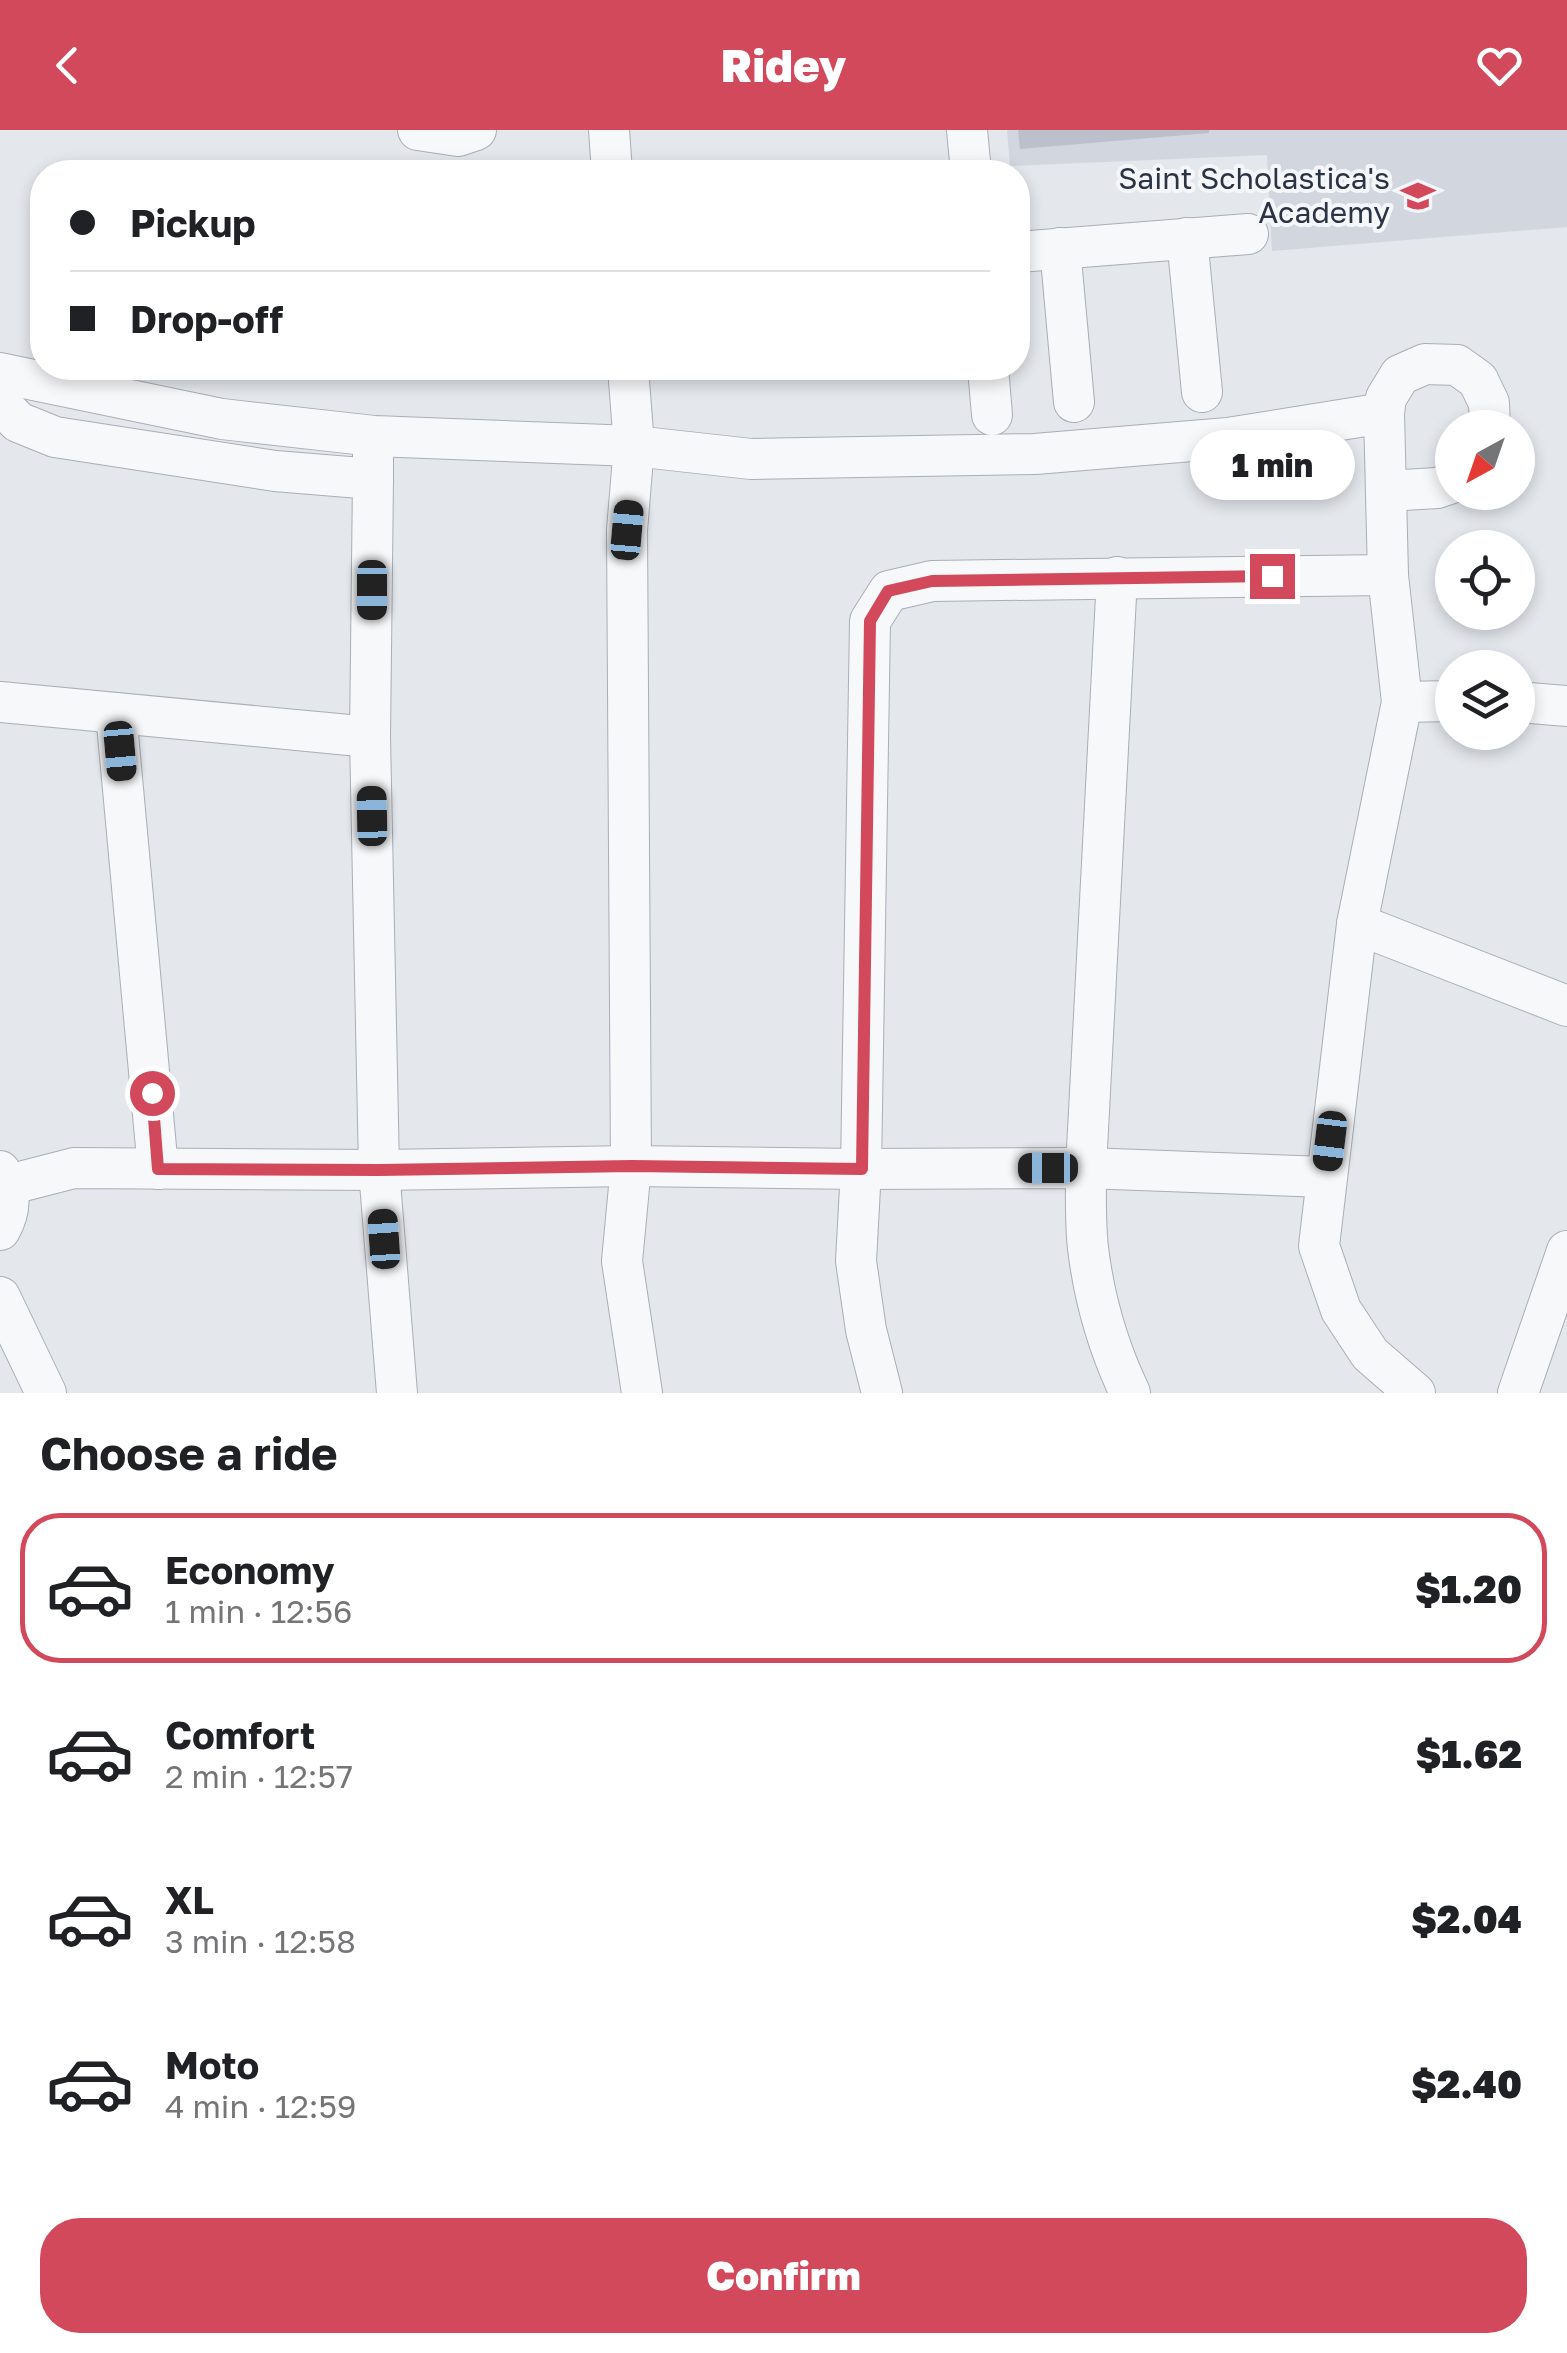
<!DOCTYPE html>
<meta charset="utf-8">
<style>
body{margin:0;font-family:"Golos Text",sans-serif;background:#f6f6f6;color:#202124;height:100vh;display:flex;flex-direction:column;font-size:38px;white-space:nowrap}
*{box-sizing:border-box;margin:0}
p{font-size:32px;color:#757577}
.icon{flex:none;width:55px;height:55px;fill:none;stroke:currentColor;stroke-width:2;stroke-linecap:round;stroke-linejoin:round}
.map{position:relative;height:1263px;overflow:hidden}
.sheet{display:flex;flex-direction:column;background:#fff;flex:1}
.sheet>*{flex:none}
.banner{position:absolute;left:30px;top:30px;width:1000px;height:220px;border-radius:40px;box-shadow:0 5px 15px #0003;display:grid;align-content:center;height:220px;padding:0 40px;background:#fff}
.needle{width:65px;rotate:220deg}
.fabs{position:absolute;left:1435px;top:280px;display:grid;gap:20px}
.fabs a{display:grid;place-items:center;width:100px;height:100px;border-radius:50%;background:#fff;box-shadow:0 5px 15px #0003;font-size:50px}
.end{position:absolute;width:45px;height:45px;margin:-22px;border:12px solid #d1495b;background:#fff;box-shadow:0 0 0 5px #fff}
.from{border-radius:50%}
.bubble{position:absolute;height:70px;border-radius:35px;background:#fff;box-shadow:0 5px 15px #0003;font-size:32px;font-weight:800;line-height:70px;text-align:center}
.car{position:absolute;width:30px;height:60px;margin:-30px -15px;border-radius:12px;box-shadow:0 0 8px 2px #0007;background:linear-gradient(#222 24%,#8ab4d8 0 40%,#222 0 76%,#8ab4d8 0 86%,#222 0)}
.banner b{display:flex;align-items:center;gap:35px;height:95px;font-size:38px}
.banner b+b{border-top:2px solid #e0e0e0}
.banner i{width:25px;height:25px;background:#202124}
ul{padding:0;list-style:none}
li{display:flex;align-items:center;gap:30px;height:150px;margin:0 20px 15px;padding:0 20px;border:5px solid transparent;border-radius:40px}
li div{flex:1}
li b{display:block;font-size:38px}
li em{font-style:normal;font-weight:800}
li.on{border-color:#d1495b}
li>.icon{width:90px;height:90px;stroke-width:1.5}
h2{padding:0 40px;font-size:45px;line-height:120px}
.cta{display:flex;gap:20px;margin-top:auto;padding:20px 40px}
.cta a{flex:1;height:115px;border-radius:40px;background:#d1495b;color:#fff;font-size:40px;font-weight:800;line-height:115px;text-align:center}
header{display:flex;justify-content:space-between;align-items:center;height:130px;padding:0 40px;background:#d1495b;color:#fff;font-size:45px;font-weight:800}
.map>svg:first-child{display:block}
.built{fill:#d2d6de}
.building{fill:#bbc0ca}
.lines{fill:none;stroke-linecap:round;stroke-linejoin:round}
.minor-casing{stroke:#a9aeb7;stroke-width:42}
.minor{stroke:#f7f8fa;stroke-width:40}
.route{stroke:#d1495b;stroke-width:12}
.labels{text-anchor:middle;stroke-width:8;stroke-linejoin:round;paint-order:stroke}
.poi-label{font-size:30px;fill:#2b3445;stroke:#f4f6f9;text-anchor:end}
</style>
<header><svg class="icon" aria-label="back" viewBox="0 0 24 24"><path d="M15 5l-7 7 7 7"/></svg>Ridey<svg class="icon" aria-label="heart" viewBox="0 0 24 24"><path d="M12 20l-8-8c-3-5 5-10 8-4 3-6 11-1 8 4z"/></svg></header>
<div class="map">
<svg width="1567" height="1263" viewBox="0 0 1567 1263">
<rect width="100%" height="100%" fill="#e4e7ec"/>
<polygon class="built" points="1007,0 1567,0 1567,97 1272,121 1267,25 1010,36"/>
<polygon class="building" points="1018,0 1209,0 1209,3 1020,19"/>
<g class="lines">
<g class="minor-casing">
<g id="minor">
<polyline points="418,0 458,6 476,0"/>
<polyline points="609,0 612,42"/>
<polyline points="967,0 971,42"/>
<polyline points="1187,108 1202,262"/>
<polyline points="1060,118 1074,272"/>
<polyline points="1018,122 1248,104"/>
<polyline points="628,238 634,316 627,400 631,1036 622,1131 642,1263"/>
<polyline points="988,238 992,285"/>
<polyline points="0,243 222,289 374,306 634,316 751,329 1035,324 1228,308 1384,283"/>
<polyline points="0,273 18,292 55,307 275,341 373,349 373,325"/>
<polyline points="373,349 370,607 379,1040 397,1263"/>
<polyline points="1387,361 1437,358 1452,353"/>
<polyline points="1388,445 1384,283 1386,268 1400,245 1425,234 1457,235 1478,250 1489,273 1490,298"/>
<path d="M1117,447L1086,1038C1086,1065 1085,1092 1088,1118C1094,1168 1108,1217 1130,1263"/>
<polyline points="0,572 370,607"/>
<polyline points="1402,572 1452,571"/>
<polyline points="1518,572 1567,576"/>
<polyline points="116,583 158,1039"/>
<polyline points="1357,794 1567,876"/>
<path d="M0,1041C12,1060 11,1081 0,1100"/>
<polyline points="8,1055 74,1038 379,1040 631,1036 861,1039 1086,1038 1326,1047"/>
<polyline points="0,1167 46,1263"/>
<polyline points="882,1263 866,1200 856,1131 861,1039 870,491 889,461 932,451 1388,445 1402,572 1357,794 1319,1116 1341,1180 1370,1224 1415,1263"/>
<polyline points="1518,1263 1567,1121"/>
</g>
</g>
<use href="#minor" class="minor"/>
</g>
<g class="lines">
<polyline class="route" points="152,963 158,1039 379,1040 632,1036 862,1039 870,491 888,461 932,451 1272,446"/>
</g>
<defs>
<g id="school-bare" transform="scale(2.7)"><path d="M0-5L7-2L0 1L-7-2ZM-4 1L0 2.5L4 1V4Q0 6-4 4Z" fill="#d1495b" stroke="#f4f6f9" stroke-width="2.5" paint-order="stroke"/></g>
</defs>
<g fill-rule="evenodd">
<use href="#school-bare" x="1418" y="66"/>
</g>
<g class="labels">
<g class="poi-label">
<text x="1390" y="59">Saint Scholastica's<tspan x="1390" dy="34">Academy</tspan></text>
</g>
</g>
</svg>
<div class="fabs">
<a><svg class="needle" viewBox="-14 -14 28 28"><path d="M0-13l5 13h-10z" fill="#e53935"/><path d="M0 13l5-13h-10z" fill="#757577"/></svg></a>
<a><svg class="icon" aria-label="locate" viewBox="0 0 24 24"><circle cx="12" cy="12" r="6"/><path d="M12 2v4M12 18v4M2 12h4M18 12h4"/></svg></a>
<a><svg class="icon" aria-label="layers" viewBox="0 0 24 24"><path d="M12 4l9 5-9 5-9-5zM3 14l9 5 9-5"/></svg></a>
</div>
<i class="end from" style="left:152px;top:963px"></i>
<i class="end" style="left:1272px;top:446px"></i>
<div class="bubble" style="left:1190px;top:300px;width:165px">1 min</div>
<i class="car" style="left:627px;top:400px;rotate:5deg"></i>
<i class="car" style="left:372px;top:460px;rotate:180deg"></i>
<i class="car" style="left:120px;top:621px;rotate:175deg"></i>
<i class="car" style="left:372px;top:686px;rotate:359deg"></i>
<i class="car" style="left:1330px;top:1011px;rotate:187deg"></i>
<i class="car" style="left:1048px;top:1038px;rotate:270deg"></i>
<i class="car" style="left:384px;top:1109px;rotate:356deg"></i>
<div class="banner">
<b><i class="from"></i>Pickup</b>
<b><i></i>Drop-off</b>
</div>
</div>
<section class="sheet">
<h2>Choose a ride</h2>
<ul>
<li class="on"><svg class="icon" aria-label="car" viewBox="0 0 24 24"><path d="M5 17H2v-5l4-1 3-4h7l3 4 3 1v5h-3M9 17h6M6 11h13"/><circle cx="7" cy="17" r="2"/><circle cx="17" cy="17" r="2"/></svg><div><b>Economy</b><p>1 min · 12:56</p></div><em>$1.20</em></li>
<li><svg class="icon" aria-label="car" viewBox="0 0 24 24"><path d="M5 17H2v-5l4-1 3-4h7l3 4 3 1v5h-3M9 17h6M6 11h13"/><circle cx="7" cy="17" r="2"/><circle cx="17" cy="17" r="2"/></svg><div><b>Comfort</b><p>2 min · 12:57</p></div><em>$1.62</em></li>
<li><svg class="icon" aria-label="car" viewBox="0 0 24 24"><path d="M5 17H2v-5l4-1 3-4h7l3 4 3 1v5h-3M9 17h6M6 11h13"/><circle cx="7" cy="17" r="2"/><circle cx="17" cy="17" r="2"/></svg><div><b>XL</b><p>3 min · 12:58</p></div><em>$2.04</em></li>
<li><svg class="icon" aria-label="car" viewBox="0 0 24 24"><path d="M5 17H2v-5l4-1 3-4h7l3 4 3 1v5h-3M9 17h6M6 11h13"/><circle cx="7" cy="17" r="2"/><circle cx="17" cy="17" r="2"/></svg><div><b>Moto</b><p>4 min · 12:59</p></div><em>$2.40</em></li>
</ul>
<div class="cta"><a>Confirm</a></div>
</section>
